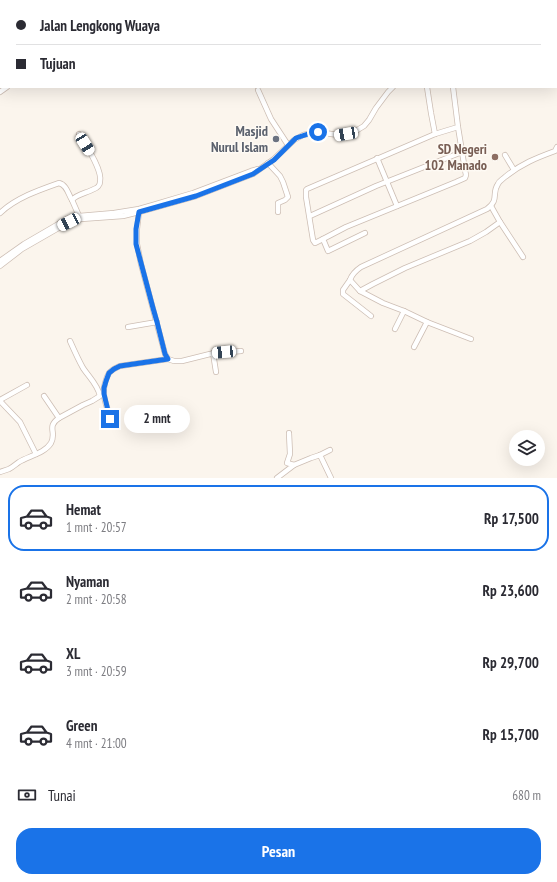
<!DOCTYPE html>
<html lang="id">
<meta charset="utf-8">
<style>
body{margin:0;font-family:"PT Sans Narrow",sans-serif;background:#f2f2f3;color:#2b2b33;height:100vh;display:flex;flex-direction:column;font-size:15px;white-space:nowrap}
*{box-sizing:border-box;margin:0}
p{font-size:13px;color:#7c7c81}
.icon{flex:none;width:22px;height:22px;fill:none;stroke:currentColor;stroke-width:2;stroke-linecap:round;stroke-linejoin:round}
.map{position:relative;height:478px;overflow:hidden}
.sheet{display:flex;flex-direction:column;background:#fff;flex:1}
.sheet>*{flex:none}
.guide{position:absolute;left:0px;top:0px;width:557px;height:88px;box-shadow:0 4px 16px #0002;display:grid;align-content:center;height:88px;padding:0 16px;background:#fff}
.controls{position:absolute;left:509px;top:430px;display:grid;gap:8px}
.controls a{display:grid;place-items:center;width:36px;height:36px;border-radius:50%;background:#fff;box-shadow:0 4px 16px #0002;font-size:20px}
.end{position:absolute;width:18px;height:18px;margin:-9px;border:5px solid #1a73e8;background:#fff;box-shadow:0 0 0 2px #fff}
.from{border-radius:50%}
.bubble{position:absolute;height:28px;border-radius:14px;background:#fff;box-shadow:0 4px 16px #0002;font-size:13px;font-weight:700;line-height:28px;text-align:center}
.car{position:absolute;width:12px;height:24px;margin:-12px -6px;border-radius:5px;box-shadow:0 0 3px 1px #0007;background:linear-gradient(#fff 24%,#345 0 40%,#fff 0 76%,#345 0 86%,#fff 0)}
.guide b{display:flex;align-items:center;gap:14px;height:38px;font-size:15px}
.guide b+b{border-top:1px solid #e1e1e2}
.guide i{width:10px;height:10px;background:#2b2b33}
ul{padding:7px 0 0;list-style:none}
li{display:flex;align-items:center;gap:12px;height:66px;margin:0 8px 6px;padding:0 8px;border:2px solid transparent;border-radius:16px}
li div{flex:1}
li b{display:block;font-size:15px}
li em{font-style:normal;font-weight:700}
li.selected{border-color:#1a73e8}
li>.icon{width:36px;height:36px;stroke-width:1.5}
.pay{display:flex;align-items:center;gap:10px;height:44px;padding:0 16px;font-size:15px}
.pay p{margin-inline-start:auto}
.cta{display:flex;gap:8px;margin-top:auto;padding:8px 16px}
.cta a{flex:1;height:46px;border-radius:16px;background:#1a73e8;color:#fff;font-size:16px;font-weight:700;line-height:46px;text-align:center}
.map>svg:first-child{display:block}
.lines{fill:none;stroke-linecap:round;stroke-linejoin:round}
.minor-casing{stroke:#cdbeb4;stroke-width:6}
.minor{stroke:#fff;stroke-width:4.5}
.route{stroke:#1a73e8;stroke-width:5}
.worship-dot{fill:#6b7280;stroke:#fefaf4;stroke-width:1.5}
.education-dot{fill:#8d6e63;stroke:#fefaf4;stroke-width:1.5}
.labels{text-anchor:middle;stroke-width:3;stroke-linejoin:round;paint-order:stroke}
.worship-label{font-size:14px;font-weight:bold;fill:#5b616d;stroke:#fefaf4;text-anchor:end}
.education-label{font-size:14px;font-weight:bold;fill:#785e54;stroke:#fefaf4;text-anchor:end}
</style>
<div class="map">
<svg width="557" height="478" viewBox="0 0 557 478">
<rect width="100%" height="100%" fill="#fbf5ed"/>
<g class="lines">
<g class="minor-casing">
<g id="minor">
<polyline points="417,0 423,1"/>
<polyline points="456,0 456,1"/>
<polyline points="486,0 486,1"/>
<polyline points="511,0 511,1"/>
<polyline points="534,0 534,1"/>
<polyline points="393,1 393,0"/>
<polyline points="438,1 440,0"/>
<polyline points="556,29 557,30"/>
<polyline points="0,41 1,43"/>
<polyline points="427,87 431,113 435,134"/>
<polyline points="258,90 271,119 288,145"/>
<polyline points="0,92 7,87"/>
<path d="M79,134C85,144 103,170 100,182C100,185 97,188 94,189C87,193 77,194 72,200L79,216"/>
<polyline points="505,155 514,170"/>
<polyline points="377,158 397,206"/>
<polyline points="268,163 280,176 283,182 288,197 285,200 278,203 278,212"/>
<polyline points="491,206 500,222 523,257"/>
<polyline points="139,212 137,229 137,244 141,264 165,354 168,359 174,361 182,361 210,354 241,351"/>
<path d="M0,213C16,198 39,190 59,183C67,185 68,194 72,200"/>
<polyline points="310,216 376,186 462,152"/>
<polyline points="365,233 328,251 323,239 346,227 456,182 465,178 466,175 465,170 458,127"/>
<polyline points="323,239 315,243 313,240 306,197 306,190 307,189 435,134 458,127 453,87"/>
<polyline points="0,261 24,244 67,219 79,216 114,213 139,209 153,205 193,193 251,171 258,169"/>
<polyline points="0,266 22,249 69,222 81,219 123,216 139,212 196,196 253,174 274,159 294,140 303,135 318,132 338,135 354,132 364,126 369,120 376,108 388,92 393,87"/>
<polyline points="350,280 343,290 343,294 371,316"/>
<polyline points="360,291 373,284 405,268 470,241 486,232 500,222"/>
<polyline points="128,327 157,322"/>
<polyline points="395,329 404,311"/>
<path d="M471,339L427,322L404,311L383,303L360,291L350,280C352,274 355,271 361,267L487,209C500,199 491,194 498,184C499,181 502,180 505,177C521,164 536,158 555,151L557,147"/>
<polyline points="414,347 427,322"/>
<polyline points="213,353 216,372"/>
<polyline points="0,400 27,385"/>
<polyline points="0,401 20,422 36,454"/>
<path d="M59,418L83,405L92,401L100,396C98,385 89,377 83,368C78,359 74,350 70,341"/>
<path d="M110,419C109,411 104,402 104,394C103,388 106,378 109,373C112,369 116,368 120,366L168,359"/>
<polyline points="330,450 320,455 331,478"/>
<polyline points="294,465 311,458 320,455"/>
<path d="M0,472C3,471 6,470 9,469C13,467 16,464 19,462C29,456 45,453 51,443C57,432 46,427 59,418L44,396"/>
<polyline points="277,478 294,465 287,463 290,454 289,433"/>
</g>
</g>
<use href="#minor" class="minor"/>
</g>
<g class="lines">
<polyline class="route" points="110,419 104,394 104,388 106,381 109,373 114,369 120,366 168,359 165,354 157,322 153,308 136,244 136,229 139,212 196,196 253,174 274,160 296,138 308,134 318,132"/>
</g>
<circle class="worship-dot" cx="276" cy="139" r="4"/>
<circle class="education-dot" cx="495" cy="157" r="4"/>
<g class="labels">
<g class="worship-label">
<text x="268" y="136">Masjid<tspan x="268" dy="16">Nurul Islam</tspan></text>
</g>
<g class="education-label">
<text x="487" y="154">SD Negeri<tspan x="487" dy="16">102 Manado</tspan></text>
</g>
</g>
</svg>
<div class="controls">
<a><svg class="icon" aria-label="layers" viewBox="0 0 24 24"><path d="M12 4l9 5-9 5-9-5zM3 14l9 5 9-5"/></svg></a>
</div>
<i class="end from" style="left:318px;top:132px"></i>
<i class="end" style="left:110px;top:419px"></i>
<div class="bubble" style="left:124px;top:405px;width:66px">2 mnt</div>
<i class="car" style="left:346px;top:134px;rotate:260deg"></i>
<i class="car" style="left:85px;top:144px;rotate:148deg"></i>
<i class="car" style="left:69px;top:222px;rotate:243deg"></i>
<i class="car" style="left:224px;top:352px;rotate:265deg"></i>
<div class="guide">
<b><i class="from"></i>Jalan Lengkong Wuaya</b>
<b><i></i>Tujuan</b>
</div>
</div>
<section class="sheet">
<ul>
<li class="selected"><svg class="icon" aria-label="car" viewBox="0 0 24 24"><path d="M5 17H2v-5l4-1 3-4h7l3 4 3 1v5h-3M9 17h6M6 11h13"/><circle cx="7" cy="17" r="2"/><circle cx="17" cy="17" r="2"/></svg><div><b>Hemat</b><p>1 mnt · 20:57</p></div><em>Rp 17,500</em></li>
<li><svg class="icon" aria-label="car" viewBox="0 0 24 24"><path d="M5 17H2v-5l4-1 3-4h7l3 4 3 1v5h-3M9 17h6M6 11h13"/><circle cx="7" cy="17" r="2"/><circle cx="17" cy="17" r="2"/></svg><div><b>Nyaman</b><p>2 mnt · 20:58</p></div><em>Rp 23,600</em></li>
<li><svg class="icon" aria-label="car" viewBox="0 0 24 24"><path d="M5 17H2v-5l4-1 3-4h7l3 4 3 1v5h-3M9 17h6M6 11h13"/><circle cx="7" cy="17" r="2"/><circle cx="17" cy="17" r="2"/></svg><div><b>XL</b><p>3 mnt · 20:59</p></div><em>Rp 29,700</em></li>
<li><svg class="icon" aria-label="car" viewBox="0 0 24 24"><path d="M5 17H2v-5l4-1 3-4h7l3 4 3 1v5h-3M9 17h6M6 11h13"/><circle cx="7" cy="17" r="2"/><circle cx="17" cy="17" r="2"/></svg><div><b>Green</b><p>4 mnt · 21:00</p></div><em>Rp 15,700</em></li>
</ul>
<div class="pay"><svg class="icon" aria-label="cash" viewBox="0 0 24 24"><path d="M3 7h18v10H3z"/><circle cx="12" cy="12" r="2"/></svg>Tunai<p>680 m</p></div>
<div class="cta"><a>Pesan</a></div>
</section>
